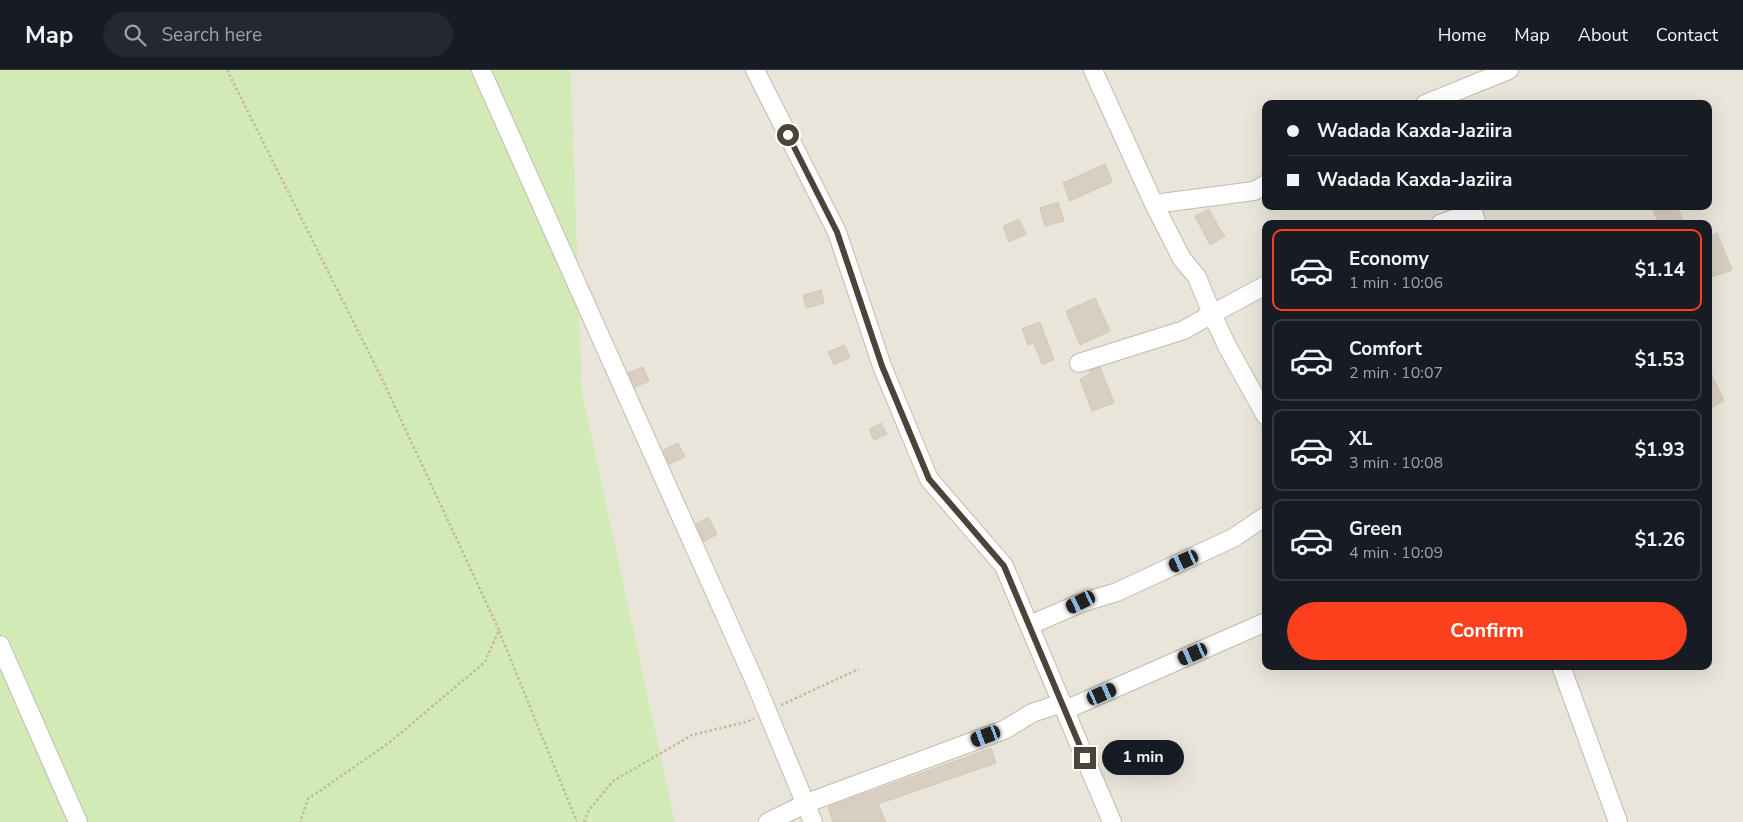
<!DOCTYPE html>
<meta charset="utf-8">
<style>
body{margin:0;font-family:"Nunito Sans",sans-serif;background:#242831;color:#f1f3f6;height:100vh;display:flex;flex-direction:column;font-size:19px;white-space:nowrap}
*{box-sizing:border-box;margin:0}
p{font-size:16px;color:#9ea1a6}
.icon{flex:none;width:28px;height:28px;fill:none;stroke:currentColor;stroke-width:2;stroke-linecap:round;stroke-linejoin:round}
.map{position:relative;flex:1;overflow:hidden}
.details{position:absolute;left:1262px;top:150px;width:450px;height:450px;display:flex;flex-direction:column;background:#171b24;border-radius:10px;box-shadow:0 5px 20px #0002}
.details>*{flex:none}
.top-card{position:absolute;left:1262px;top:30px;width:450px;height:110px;border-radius:10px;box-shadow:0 5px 20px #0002;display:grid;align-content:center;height:110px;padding:0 25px;background:#171b24}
.end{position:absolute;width:22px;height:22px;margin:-11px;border:6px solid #4b4439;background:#fff;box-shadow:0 0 0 2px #fff}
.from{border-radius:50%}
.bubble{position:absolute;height:35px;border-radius:18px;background:#171b24;box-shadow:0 5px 20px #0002;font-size:16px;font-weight:700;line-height:35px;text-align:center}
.car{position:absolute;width:15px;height:30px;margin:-15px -8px;border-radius:6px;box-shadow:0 0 4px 1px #0007;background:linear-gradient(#222 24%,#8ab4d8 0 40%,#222 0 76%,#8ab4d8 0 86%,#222 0)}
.top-card b{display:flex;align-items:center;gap:18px;height:48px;font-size:19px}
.top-card b+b{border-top:1px solid #363941}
.top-card i{width:12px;height:12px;background:#f1f3f6}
ul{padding:9px 0 0;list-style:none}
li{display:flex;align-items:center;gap:15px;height:82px;margin:0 10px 8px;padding:0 15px;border:2px solid #363941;border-radius:10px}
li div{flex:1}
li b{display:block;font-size:19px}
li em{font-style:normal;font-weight:700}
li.active{border-color:#fc3f1d}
li>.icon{width:45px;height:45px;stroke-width:1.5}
.action{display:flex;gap:10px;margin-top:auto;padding:10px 25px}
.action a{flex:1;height:58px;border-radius:30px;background:#fc3f1d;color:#fff;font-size:20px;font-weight:700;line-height:58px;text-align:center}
header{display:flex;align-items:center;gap:30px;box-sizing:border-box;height:70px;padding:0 25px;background:#171b24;border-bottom:1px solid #363941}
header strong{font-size:24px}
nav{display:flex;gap:28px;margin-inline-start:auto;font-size:18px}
.search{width:350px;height:45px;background:#242831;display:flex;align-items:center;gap:12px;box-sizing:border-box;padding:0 18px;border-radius:28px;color:#9ea1a6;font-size:19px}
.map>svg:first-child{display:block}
.residential{fill:#eae5da;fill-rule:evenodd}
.green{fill:#d2eab5}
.building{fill:#d8cfc1;stroke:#d3c7b4}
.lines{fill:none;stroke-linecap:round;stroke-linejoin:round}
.minor-casing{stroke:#c2bbae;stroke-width:20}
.path{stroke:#c4b79f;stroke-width:2.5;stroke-dasharray:2.5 2.5;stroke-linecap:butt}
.minor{stroke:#fff;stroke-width:18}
.route{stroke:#4b4439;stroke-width:6}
</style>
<header>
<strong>Map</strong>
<div class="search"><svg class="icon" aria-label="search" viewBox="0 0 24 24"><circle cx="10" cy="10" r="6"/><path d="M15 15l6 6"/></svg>Search here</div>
<nav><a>Home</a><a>Map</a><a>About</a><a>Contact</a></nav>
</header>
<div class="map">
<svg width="1743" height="752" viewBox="0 0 1743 752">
<rect width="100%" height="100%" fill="#f6f3ec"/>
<path class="residential" d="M571,0H1743V752H675L582,321ZM1266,34H1709V136H1266ZM1266,154H1709V596H1266Z"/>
<polygon class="green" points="0,0 571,0 582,321 675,752 0,752"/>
<g class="building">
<polygon points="1105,94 1112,112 1070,131 1063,113"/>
<polygon points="1058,132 1064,151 1045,156 1040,138"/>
<polygon points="1651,136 1676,136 1685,154 1659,154"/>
<polygon points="1209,139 1218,156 1225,166 1210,175 1195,146"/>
<polygon points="1019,149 1026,164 1009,172 1003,156"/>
<polygon points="1717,163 1732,200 1709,208 1709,166"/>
<polygon points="821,220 824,233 806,238 803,225"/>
<polygon points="1095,228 1110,261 1080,275 1066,241"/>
<polygon points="1040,252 1054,290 1042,294 1034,273 1028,275 1022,259"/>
<polygon points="844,275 850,287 834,295 828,282"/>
<polygon points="643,297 649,311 635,317 628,303"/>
<polygon points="1100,297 1114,333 1092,341 1080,309 1090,304 1089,301"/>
<polygon points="1709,299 1724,331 1709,339"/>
<polygon points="881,353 887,364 874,370 869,359"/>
<polygon points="678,373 685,387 669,394 663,380"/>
<polygon points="708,447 717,464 704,472 696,454"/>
<polygon points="991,678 996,693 878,734 886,752 833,752 828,737"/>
</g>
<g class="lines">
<g class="minor-casing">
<g id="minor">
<polyline points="481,0 755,612 813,752"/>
<polyline points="755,0 837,162 882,296 929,409 1004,496 1112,752"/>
<polyline points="1425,34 1509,0"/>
<polyline points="1154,134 1254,121 1266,114"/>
<polyline points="1440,154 1473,142 1477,154"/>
<polyline points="1266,215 1212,244 1227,276 1266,346"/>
<polyline points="1079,293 1184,260 1212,244 1197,207 1182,189 1154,134 1093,0"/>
<polyline points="1030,555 1081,533 1117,522 1233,468 1266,446"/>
<polyline points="0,575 78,752"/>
<polyline points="1561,596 1618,752"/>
<polyline points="1065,640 1266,552"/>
<polyline points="768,752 807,733 1004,660 1032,643 1062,633"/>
</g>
</g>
<g class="path">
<polyline points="227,0 382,309 499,560 485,592 390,672 308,729 300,752"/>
<polyline points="499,561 577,752"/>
<polyline points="781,635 859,599"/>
<polyline points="584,752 589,740 613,711 692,665 746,652 754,649"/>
</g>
<use href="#minor" class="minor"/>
</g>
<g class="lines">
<polyline class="route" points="788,65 837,162 882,296 929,409 1004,496 1085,688"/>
</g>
</svg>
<i class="end from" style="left:788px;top:65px"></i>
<i class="end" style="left:1085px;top:688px"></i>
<div class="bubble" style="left:1102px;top:670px;width:82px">1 min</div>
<i class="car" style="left:1184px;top:491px;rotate:245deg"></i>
<i class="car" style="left:1081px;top:532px;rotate:244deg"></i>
<i class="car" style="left:1193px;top:584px;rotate:246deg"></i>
<i class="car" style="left:1102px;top:624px;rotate:66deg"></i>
<i class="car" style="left:986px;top:666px;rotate:249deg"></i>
<div class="top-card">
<b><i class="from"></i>Wadada Kaxda-Jaziira</b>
<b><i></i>Wadada Kaxda-Jaziira</b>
</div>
<section class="details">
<ul>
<li class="active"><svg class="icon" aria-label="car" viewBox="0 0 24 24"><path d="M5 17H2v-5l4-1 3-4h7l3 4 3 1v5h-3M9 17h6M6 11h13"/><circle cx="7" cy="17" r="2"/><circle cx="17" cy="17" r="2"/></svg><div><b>Economy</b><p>1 min · 10:06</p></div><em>$1.14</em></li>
<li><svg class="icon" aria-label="car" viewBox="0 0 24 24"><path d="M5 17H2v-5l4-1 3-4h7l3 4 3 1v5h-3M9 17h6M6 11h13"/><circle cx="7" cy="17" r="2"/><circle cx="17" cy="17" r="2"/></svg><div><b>Comfort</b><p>2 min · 10:07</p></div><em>$1.53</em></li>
<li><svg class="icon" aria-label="car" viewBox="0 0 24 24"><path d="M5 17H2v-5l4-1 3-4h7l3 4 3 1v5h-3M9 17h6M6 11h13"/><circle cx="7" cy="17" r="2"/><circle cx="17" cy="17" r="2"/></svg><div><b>XL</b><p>3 min · 10:08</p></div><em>$1.93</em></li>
<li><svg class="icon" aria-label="car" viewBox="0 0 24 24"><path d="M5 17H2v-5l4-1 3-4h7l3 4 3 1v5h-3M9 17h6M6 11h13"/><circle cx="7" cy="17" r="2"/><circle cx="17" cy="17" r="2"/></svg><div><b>Green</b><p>4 min · 10:09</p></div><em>$1.26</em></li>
</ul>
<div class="action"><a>Confirm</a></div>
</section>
</div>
